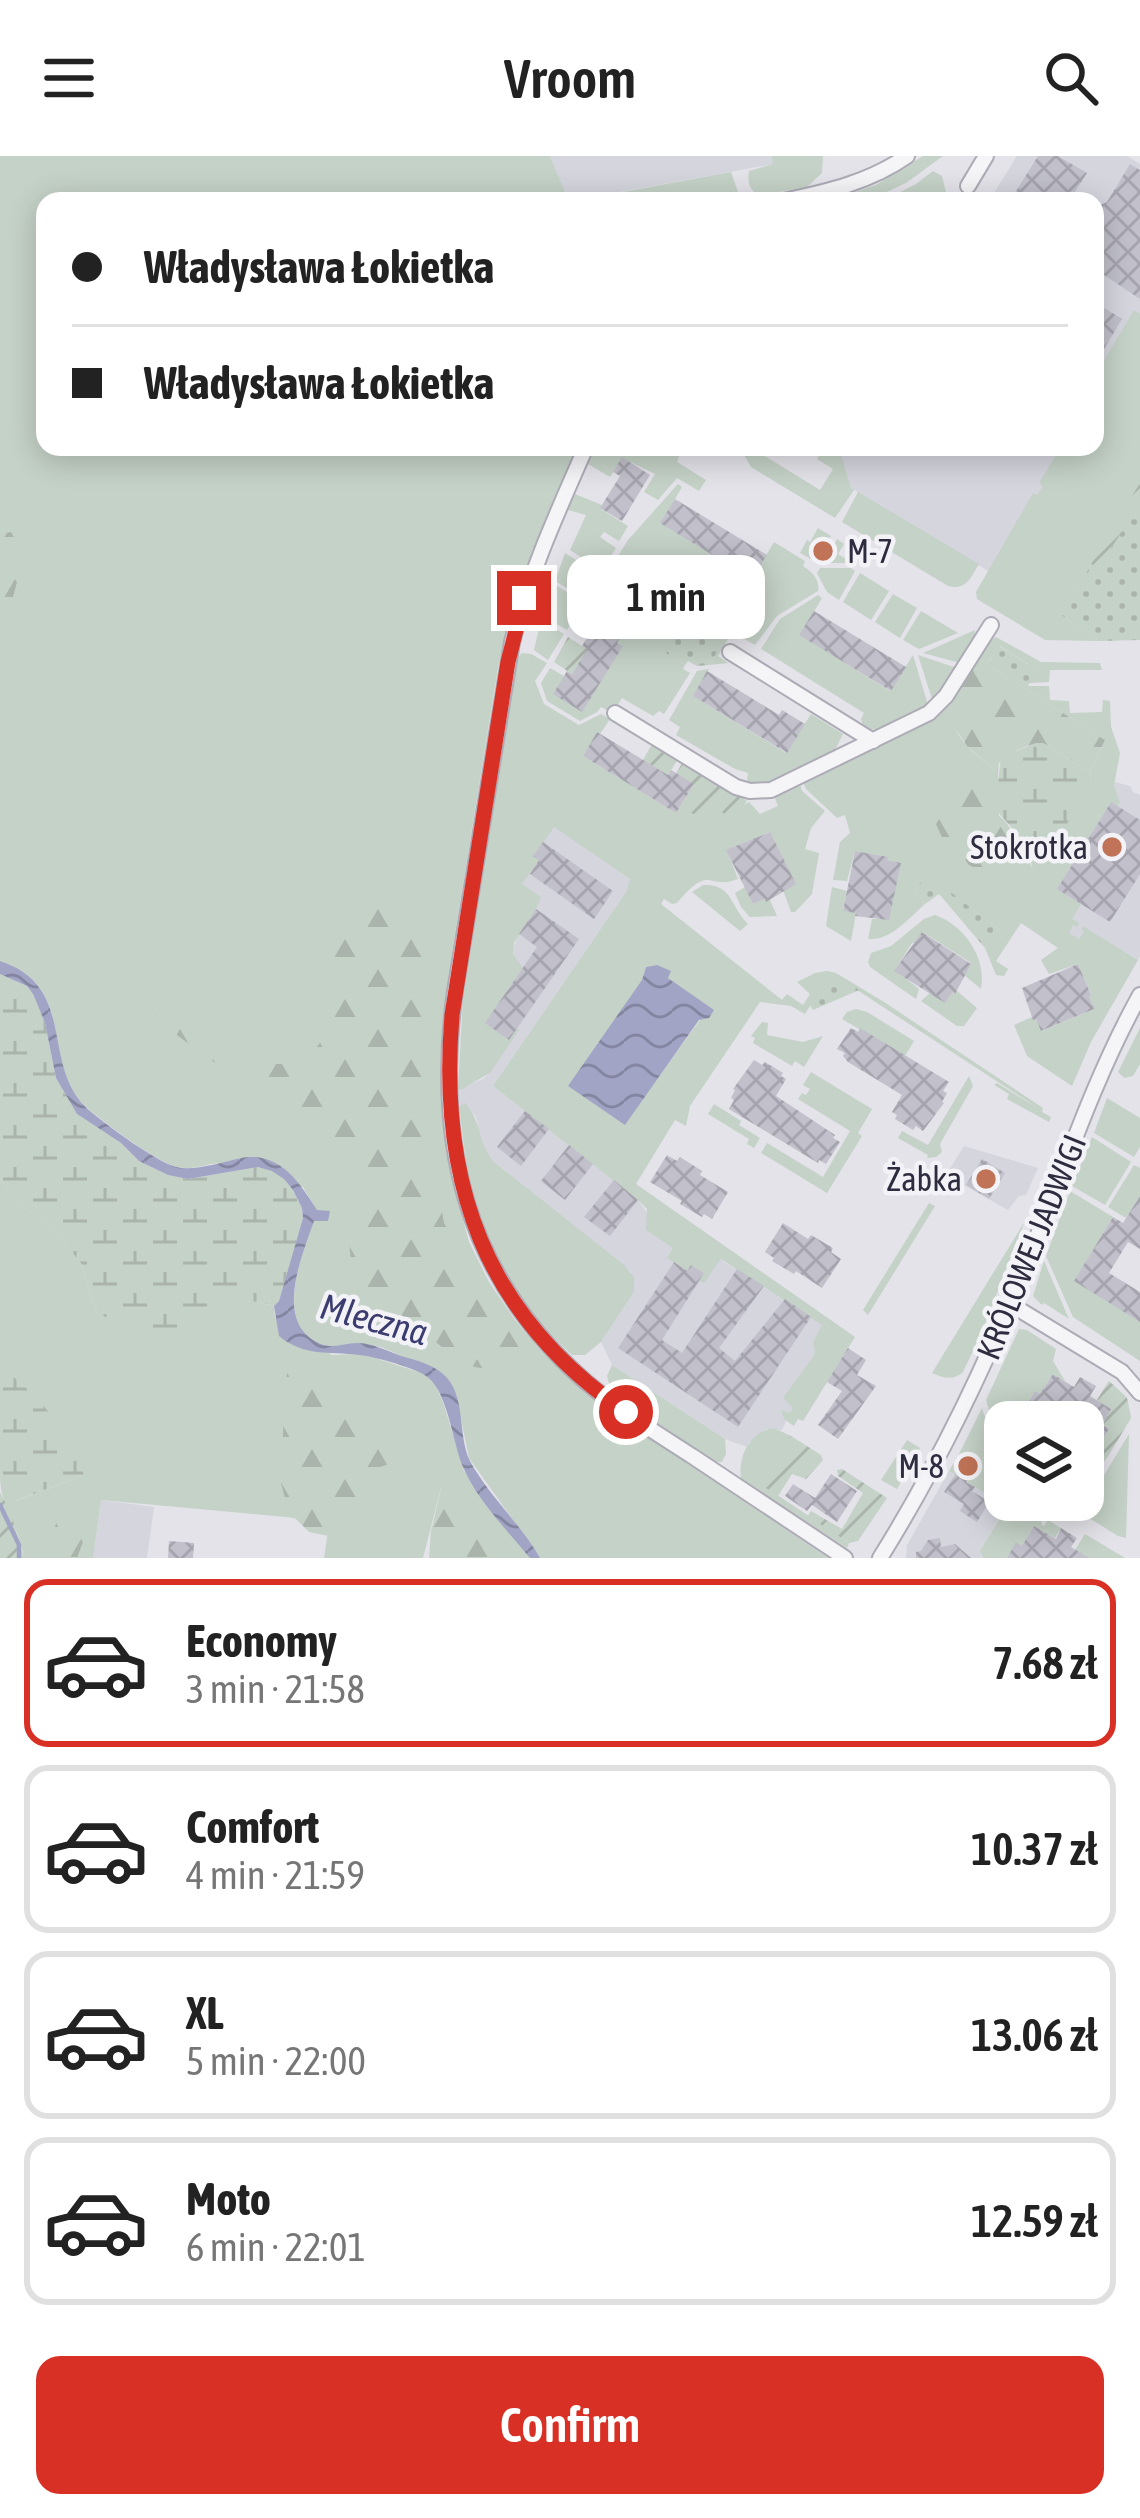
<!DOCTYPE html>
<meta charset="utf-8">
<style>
body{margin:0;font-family:"Asap Condensed",sans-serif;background:#f2f2f2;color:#222;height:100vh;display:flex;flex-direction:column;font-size:45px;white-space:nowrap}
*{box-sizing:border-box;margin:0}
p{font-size:39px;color:#767676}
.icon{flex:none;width:66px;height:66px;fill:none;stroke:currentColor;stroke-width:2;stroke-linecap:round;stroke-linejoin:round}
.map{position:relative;height:1402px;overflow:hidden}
.sheet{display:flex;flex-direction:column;background:#fff;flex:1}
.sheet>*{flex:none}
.hud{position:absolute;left:36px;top:36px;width:1068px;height:264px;border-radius:24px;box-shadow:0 6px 30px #0003;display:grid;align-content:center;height:264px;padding:0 36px;background:#fff}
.tools{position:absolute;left:984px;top:1245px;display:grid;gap:24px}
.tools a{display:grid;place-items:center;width:120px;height:120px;border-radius:24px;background:#fff;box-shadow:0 6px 30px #0003;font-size:60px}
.end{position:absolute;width:54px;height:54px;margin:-27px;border:15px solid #d93025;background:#fff;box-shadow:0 0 0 6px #fff}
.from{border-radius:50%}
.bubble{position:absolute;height:84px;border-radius:24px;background:#fff;box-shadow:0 6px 30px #0003;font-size:39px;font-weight:600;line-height:84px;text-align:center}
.hud b{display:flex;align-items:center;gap:42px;height:114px;font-size:45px}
.hud b+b{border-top:3px solid #e0e0e0}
.hud i{width:30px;height:30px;background:#222}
ul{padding:21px 0 0;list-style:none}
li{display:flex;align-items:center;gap:36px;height:168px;margin:0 24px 18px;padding:0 12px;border:6px solid #e0e0e0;border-radius:24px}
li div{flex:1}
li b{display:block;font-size:45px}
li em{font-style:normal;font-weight:600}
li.on{border-color:#d93025}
li>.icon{width:108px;height:108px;stroke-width:1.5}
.button{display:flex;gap:24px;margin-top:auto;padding:24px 36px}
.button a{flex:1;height:138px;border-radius:24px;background:#d93025;color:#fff;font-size:48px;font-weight:600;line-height:138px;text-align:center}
header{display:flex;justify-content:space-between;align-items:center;height:156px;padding:0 36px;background:#fff;font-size:54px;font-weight:600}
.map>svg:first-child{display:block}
.built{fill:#d5d5de}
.grass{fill:#c5d2c7;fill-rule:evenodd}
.forest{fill:url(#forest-firs)}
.wetland{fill:url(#wetland-marsh)}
.park{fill:url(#park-dots)}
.garden{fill:url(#garden-furrows)}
.water{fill:url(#water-waves)}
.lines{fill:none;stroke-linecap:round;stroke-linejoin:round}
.stream{stroke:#a2a4c5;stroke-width:4.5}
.building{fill:url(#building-cross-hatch)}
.street-casing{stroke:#adacb6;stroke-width:18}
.street{stroke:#f5f5f8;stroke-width:14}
.route{stroke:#d93025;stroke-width:15}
.poi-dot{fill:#c07356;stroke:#f2f2f7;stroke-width:4.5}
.labels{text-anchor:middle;stroke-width:9;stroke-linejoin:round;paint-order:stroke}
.poi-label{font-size:33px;fill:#2e2c3f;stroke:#f2f2f7;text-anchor:end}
.street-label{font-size:33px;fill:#2e2c3f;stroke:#f2f2f7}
.water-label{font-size:36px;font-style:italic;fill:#3b3c6f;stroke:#f2f2f7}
</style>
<header><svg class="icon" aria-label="menu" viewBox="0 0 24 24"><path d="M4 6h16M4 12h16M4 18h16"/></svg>Vroom<svg class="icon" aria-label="search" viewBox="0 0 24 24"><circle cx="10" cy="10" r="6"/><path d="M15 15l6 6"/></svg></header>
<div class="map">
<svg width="1140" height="1402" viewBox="0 0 1140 1402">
<defs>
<pattern id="forest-firs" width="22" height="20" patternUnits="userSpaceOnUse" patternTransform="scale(3)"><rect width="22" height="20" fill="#c5d2c7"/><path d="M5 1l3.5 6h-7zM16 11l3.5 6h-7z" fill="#aab4ac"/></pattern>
<pattern id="wetland-marsh" width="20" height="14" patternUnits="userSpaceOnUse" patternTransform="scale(3)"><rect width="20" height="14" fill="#c5d2c7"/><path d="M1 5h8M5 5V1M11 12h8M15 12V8" fill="none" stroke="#aab4ac"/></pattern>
<pattern id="park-dots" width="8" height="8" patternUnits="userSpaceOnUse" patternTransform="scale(3)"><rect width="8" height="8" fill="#c5d2c7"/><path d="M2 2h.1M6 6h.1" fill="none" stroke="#aab4ac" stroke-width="1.8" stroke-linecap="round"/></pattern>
<pattern id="garden-furrows" width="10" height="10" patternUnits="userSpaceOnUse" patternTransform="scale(3)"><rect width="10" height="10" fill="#c5d2c7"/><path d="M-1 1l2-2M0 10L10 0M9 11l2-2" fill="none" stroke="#aab4ac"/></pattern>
<pattern id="water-waves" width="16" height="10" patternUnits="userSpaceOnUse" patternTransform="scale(3)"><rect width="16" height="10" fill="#a2a4c5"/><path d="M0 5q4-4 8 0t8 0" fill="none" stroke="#8486a1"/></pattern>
<pattern id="building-cross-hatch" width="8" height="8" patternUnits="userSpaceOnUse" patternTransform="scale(3)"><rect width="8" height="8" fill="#c1c0cb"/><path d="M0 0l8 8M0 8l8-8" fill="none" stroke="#a6a5af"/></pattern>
</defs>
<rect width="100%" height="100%" fill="#e3e3e9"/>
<g class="built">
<polygon points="550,0 771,0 774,8 569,45"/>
<polygon points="1017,0 1127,0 1140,8 1140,327 1061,459 851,332 839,291 1095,291 1095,45 989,45"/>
<polygon points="1115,626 1130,630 1133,636 1140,639 1140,800 1138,804 1083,770 1084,775 1079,783 1029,764"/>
<polygon points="553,670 629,722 630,727 626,736 493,930 638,1044 673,1092 668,1101 687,1114 691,1109 704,1117 700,1124 720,1103 823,1169 813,1186 815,1196 793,1252 782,1274 766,1273 749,1286 747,1291 725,1283 612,1209 601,1186 634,1136 631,1116 494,1006 483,994 476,961 465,948 459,951 458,933 483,923 490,917 485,867 523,812 514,802 513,793 519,778 536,754 522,728 533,700"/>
<polygon points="964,990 1038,1012 1026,1039 1019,1040 1008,1054 946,1019"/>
<polygon points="949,1315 1007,1351 980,1393 983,1402 906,1402 907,1389"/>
<polygon points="101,1344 154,1351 147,1402 93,1402"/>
</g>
<g class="grass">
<path d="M0,0H550L569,45H45V291H577C545,363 513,434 498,512L448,821L440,902L442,961L451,1020L469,1086L489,1126L515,1164L543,1197L586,1238L828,1402H540L469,1302L456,1238C432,1223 405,1198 377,1190C359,1186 338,1195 321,1188C270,1168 305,1091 317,1055L303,1031C283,1026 240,1009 222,1007C207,1007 193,1015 177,1011C157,1006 100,964 84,949C40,905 78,830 0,805Z"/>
<path d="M771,0H823L822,17L807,31L761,39C750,37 747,26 749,15L773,8Z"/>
<polygon points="923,0 943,0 906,27 867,45 830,45 876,29"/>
<polygon points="933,15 942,20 948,45 883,45 916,28"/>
<polygon points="731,16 738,36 733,45 574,45"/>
<polygon points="1134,154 1140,158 1140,327 1061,459 1099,485 1045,484 977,443 976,436 1033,337 1037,339 1043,330 1039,327 1061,291 1095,291 1095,212 1103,206"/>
<polygon points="596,291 682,291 677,306 706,324 699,335 677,322 658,344 644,336 655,318 622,302 610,321 588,308"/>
<polygon points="746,291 750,291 820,334 833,313 817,303 823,293 822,291 839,291 851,332 854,334 835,362 751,311 743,297"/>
<path d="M678,328L682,331L661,367L752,423L774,386L805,405L803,410C812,416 820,423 818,435L777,460L755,489L732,476L718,500L728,507L709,509L723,486L666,496L685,509L683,513L690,517L664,558L659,555L653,560L622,542L613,557L601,551L597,556L580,565L547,545L541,527L550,512L569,523L560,527L553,538L622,490L617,487L653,429L615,405L628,384Z"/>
<path d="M858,336L979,408C971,421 966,435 948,430L842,366Z"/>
<polygon points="575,338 602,349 601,353 628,370 619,385 604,376 600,381 616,392 602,415 570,394 586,359 568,354"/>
<polygon points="818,372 831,380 826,387 820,384 812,398 823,405 828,402 837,383 844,388 838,398 852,407 818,407 800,397 807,384 810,386"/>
<polygon points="565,397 600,419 585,443 555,425"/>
<polygon points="820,412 851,412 855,415 839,444 827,436 817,417"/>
<polygon points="860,417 889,435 871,464 843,446"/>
<polygon points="554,428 583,446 567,474 542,460"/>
<polygon points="893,438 917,452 900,482 875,466"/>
<path d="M818,439L822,442L800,479L890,535L913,499L928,549C910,561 883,582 863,570L861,563L864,557L761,493L780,463Z"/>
<polygon points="921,455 958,477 919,493 903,484"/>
<polygon points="541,464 564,478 548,504 534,494"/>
<polygon points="975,474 974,484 960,507 923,497"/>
<path d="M996,481L1041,506L1100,507L1102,514H1050L1049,526L1031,527H1029L1037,514L1000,490L989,505L1028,530H1049L1050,544L1069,545L1070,557L1102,556L1103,544L1110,545L1111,571L1120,597L1114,630L1120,646L1118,650L1110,647L1057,733L1081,748L1072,763L1079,767L1077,771L1073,769L1069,777L1079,783L1084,775L1081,773L1083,770L1138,804L1091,886L1072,930L1027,900L1014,869L1032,861L1036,863L1042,875L1094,853L1089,840L1091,838L1078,808L1049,818L1041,804L1058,792L1021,767L996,805L1008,813L1004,820L996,819L985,792L1000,774L927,719L915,734L925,748C909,762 891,785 868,783L872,763H889L900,707L887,704V701L855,695L847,725L833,724L840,686L850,677L845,659L837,662L806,633L803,626L924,568L947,549L953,554C950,584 979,599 998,617L999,660C1012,670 1011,678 1019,691C1025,700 1030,704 1033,715L1091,624L1090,616L1105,584L979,503L991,484Z"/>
<path d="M522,497L531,498L547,507L535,525L544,548L579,569L601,558L610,563L600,578L597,577L583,600L676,657L694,629L683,622L680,626L683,606L747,645L744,649L749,646L760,658L778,650L774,640L800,628L802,635L825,655L811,672L805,693L819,697L812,738L795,756H791L783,734L795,727L769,676L727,694L738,723C706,735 712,706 677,747L672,748L664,743L661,748L782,844L787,838L803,849L810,838L797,826L815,817L827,815L836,817L884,846L1043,952L1042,956L1051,961L1049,966L1007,943L1009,938L994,929L997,927L1041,954L831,817L805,858L791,850L760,846L690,950L686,970L675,964L636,1028L855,1181L803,1265L798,1263L794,1270L784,1263L781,1254L790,1257L793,1252L783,1242L813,1201L815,1196L813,1186L822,1169L721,1103L704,1127L699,1125L703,1117L691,1109L687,1115L667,1102L673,1092L646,1074L647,1053L638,1044L493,930L626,736L630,723L554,671L534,699L539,704L522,728L541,741L536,753L514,787L513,798L523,812L506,836L509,884L518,871L519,874L490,917L462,933H458L463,841L518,501ZM657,809L704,861L700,864L624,969L642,823L646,811Z"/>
<polygon points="918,499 957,512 933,546"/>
<polygon points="709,513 693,540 786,597 811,558 843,578 833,598 772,626 747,627 748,617 735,613 676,579 680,571 669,564 697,515"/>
<path d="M703,729C732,727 730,750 748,768L740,775L692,736Z"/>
<polygon points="745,731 753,748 765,743 770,744 777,760 750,761 741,751 735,737"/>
<polygon points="832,731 847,735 843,754 856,757 851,785 826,770"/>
<path d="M935,759C964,769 987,802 981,833L964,819L971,807L923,776L915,787H912L895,814L919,833L916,843L870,811L868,806L871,797L891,790L924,763Z"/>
<polygon points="957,835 977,852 964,870 957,870 921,845 930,837 945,847 953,836"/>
<polygon points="856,853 867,856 914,885 905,900 842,863 847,856"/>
<polygon points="762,866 768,867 767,879 803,886 823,880 804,911 795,905 792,910 753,887 755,882 751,880"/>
<polygon points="1140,872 1140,908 1133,920 1124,922 1118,916"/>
<polygon points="811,916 872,953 858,977 862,980 827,1037 761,997 767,987 823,1021 850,975 798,943 802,937 806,939 810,933 803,929"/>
<polygon points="969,920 973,930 940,988 942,996 936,1001 927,1002 928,999 898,982 902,975 928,989"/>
<polygon points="1107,942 1140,962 1140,991 1134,1001 1094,977"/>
<path d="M465,947C482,965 477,986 494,1006L624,1109L634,1121V1136L601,1186L585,1199H572C532,1162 496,1114 479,1061C467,1025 464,988 459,951Z"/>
<polygon points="714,948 741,965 739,969 760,982 754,992 747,988 749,983 708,958"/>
<polygon points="1092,981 1131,1006 1105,1049 1072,1030"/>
<polygon points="1134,1009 1140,1012 1140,1040 1126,1062 1108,1051"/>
<path d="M0,1023L20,1047L53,1074L81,1107L97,1157L174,1173L210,1151L240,1142L274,1150L275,1162L332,1199L356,1198L375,1202L425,1218L435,1229L443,1246L464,1315L530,1402H481L441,1332L423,1402H324L329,1368L296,1362L101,1344L93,1402H24C20,1374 0,1349 0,1321L16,1345L84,1319C69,1274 37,1238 0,1211Z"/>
<polygon points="1070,1035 1113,1061 1075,1124 1140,1166 1140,1205 1073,1161 1046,1100"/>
<polygon points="929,1047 935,1050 868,1159 863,1154"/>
<path d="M1025,1065L981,1178L963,1216C953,1225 943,1222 932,1217Z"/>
<polygon points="1044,1105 1069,1163 1044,1147 1042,1149 1033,1140"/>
<polygon points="1019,1173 1027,1174 1056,1193 1053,1205 1065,1225 1053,1218 1040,1238 1035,1236 1025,1251 1046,1265 1055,1266 1005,1266 1005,1306 986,1244"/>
<polygon points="612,1209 725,1283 726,1298 722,1306 716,1306 617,1240 610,1231 607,1220"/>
<polygon points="1109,1225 1127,1242 1131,1262 1083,1340 1083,1287 1096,1295 1109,1274 1102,1269 1111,1253 1097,1244"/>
<polygon points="982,1252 998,1300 989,1314 997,1319 1000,1315 1005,1318 1005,1344 1037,1344 1042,1369 1044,1370 1048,1364 1061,1372 1055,1382 1034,1370 1022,1390 1016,1387 1007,1402 983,1402 980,1394 1007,1351 949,1315 957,1301 963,1305 970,1319 977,1309 959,1298"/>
<path d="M774,1272L791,1280L761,1328L849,1387L847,1392L741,1323C738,1300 750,1275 774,1272Z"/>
<polygon points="1129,1278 1126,1382 1118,1380 1081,1357"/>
<polygon points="907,1284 920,1292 897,1333 881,1324"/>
<polygon points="1085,1378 1125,1402 1089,1402 1075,1394"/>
</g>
<g class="forest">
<path d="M11,376C31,408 10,446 0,479V378Z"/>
<path d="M979,503L1105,584L1090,616L1043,587C1028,587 1009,597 999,607L998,617L967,590L952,568L953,554L947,549Z"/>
<path d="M975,629L986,636L985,651C1001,671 1016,686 1011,712L997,722L969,709L962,700L945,688L929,653L935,638L947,631L960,633Z"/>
<path d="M380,750L410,764L432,791L420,882L429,982L444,1067L530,1210L511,1218L465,1209L433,1184L357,1164L348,1077L369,1042L350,1028L259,939L159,866L151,845C165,851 180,857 193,865C218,879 237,899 265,906C295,914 321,898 328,868C335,843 319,803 332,775C341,757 362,754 380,750Z"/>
<polygon points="290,1207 331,1226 356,1260 393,1276 405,1302 364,1317 349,1384 309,1376 296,1363 290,1361 281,1327 285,1226"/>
<path d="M442,1329C467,1352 488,1371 504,1402H429L431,1375Z"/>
<polygon points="75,1345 88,1348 93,1359 77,1402 42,1402 59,1361"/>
</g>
<g class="wetland">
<polygon points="1036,587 1043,587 1090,616 1091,624 1041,715 1033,716 1031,706 1013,681 1012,672 995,653 1001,601"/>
<path d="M0,818L27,830L33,838L45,867L56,922L77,958L121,987L139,1005L168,1019L188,1023L258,1011L272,1015L284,1023L293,1034L302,1052L303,1063L279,1145L274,1150C243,1142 228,1141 199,1158C192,1162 182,1170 174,1173C151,1179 118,1167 97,1157L81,1107L53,1074L20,1047L0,1023Z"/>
<path d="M0,1211C37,1237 70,1275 84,1319L15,1345L0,1321Z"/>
</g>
<g class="park">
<polygon points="1140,327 1140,484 1099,485 1061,459"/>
<polygon points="687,464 723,486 709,509 697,510 688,505 685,509 666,497"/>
<polygon points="999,490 1037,514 1028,530 989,506"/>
<polygon points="927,718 1001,775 985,792 939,738 925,748 915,734"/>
<polygon points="831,816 859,834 813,854 810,849"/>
</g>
<g class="garden">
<polygon points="1140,327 1140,346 1099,412 1091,408"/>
<polygon points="568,481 587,493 572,518 554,506"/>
<polygon points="652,588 678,603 668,619 643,604"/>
<polygon points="683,606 747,645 726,659 716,652 698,661 681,650 694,628 683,622 680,626 673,622"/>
<polygon points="1109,1225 1127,1242 1131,1262 1107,1302 1096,1295 1109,1274 1102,1269 1111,1253 1097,1244"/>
<polygon points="791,1280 821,1299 823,1304 806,1323 792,1318 778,1340 760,1328"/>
<polygon points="842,1313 887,1342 858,1385 849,1387 808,1360 811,1355 842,1373 863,1337 838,1320 837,1314"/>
<polygon points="0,1336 11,1358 24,1402 0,1402"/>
</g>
<g class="water">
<path d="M0,805C80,831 38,911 90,955C108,970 155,1005 176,1011C188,1014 200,1011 212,1009C224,1007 236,1002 248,1001C283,999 301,1029 317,1054L330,1055L328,1065H314C302,1100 272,1168 321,1188C333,1193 345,1187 357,1187C373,1187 387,1195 401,1200C415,1204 432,1208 443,1218C467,1238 457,1279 470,1305C489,1340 520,1367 540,1402H530C507,1374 477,1344 463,1311C452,1286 448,1231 423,1218C408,1210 376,1201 359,1199C328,1195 305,1201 279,1180L274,1150L279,1145L303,1062L302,1052L293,1034L284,1023L272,1015L258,1011L188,1023L168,1019L139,1005L121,987L77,958L56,922L45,867L33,838L27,830L0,818Z"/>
<polygon points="657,809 671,815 668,822 714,854 709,862 699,864 625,969 568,930 642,824 646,811"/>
</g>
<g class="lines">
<polyline class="stream" points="0,1349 19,1389 19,1402"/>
</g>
<g class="building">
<polygon points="1038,0 1058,0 1087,17 1069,45 1010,45"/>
<polygon points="1130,8 1140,14 1140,143 1095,113 1095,51 1107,46"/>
<polygon points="1101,150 1122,163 1095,208 1095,160"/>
<polygon points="622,301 650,319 622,365 600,352 620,320 613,316"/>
<polygon points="675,343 767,399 752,423 660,367"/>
<polygon points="629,414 653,429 617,487 623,490 582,556 553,538 567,515 572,518 587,493 582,490 601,459 596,456 616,423 621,426"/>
<polygon points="814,455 906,511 891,535 799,479"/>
<polygon points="707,515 779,559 782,554 805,568 787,597 693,540"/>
<polygon points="597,576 668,619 671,614 694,628 676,657 583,600"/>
<polygon points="1111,646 1140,664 1140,718 1110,766 1057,733"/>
<polygon points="770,676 796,728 766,746 765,743 753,748 726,694"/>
<polygon points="543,686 613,735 594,763 530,718 539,704 533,700"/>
<polygon points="855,695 888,701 887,704 901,707 889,764 855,760 856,757 843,755"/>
<polygon points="536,753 579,783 509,884 485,867 537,791 519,778"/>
<polygon points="922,776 971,808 955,838 953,836 945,847 894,815"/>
<polygon points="1078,808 1091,839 1089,840 1094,853 1041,875 1036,863 1033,864 1022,832"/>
<polygon points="851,872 858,876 860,872 949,926 943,935 947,937 942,946 944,947 923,975 916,970 913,974 895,963 897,959 892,956 902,939 848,906 843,900 845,897 837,893"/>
<polygon points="754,904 762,909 765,906 783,917 781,920 786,923 776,940 835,979 833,982 840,986 826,1008 819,1004 818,1007 729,953 734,944 731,942 735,934 733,933"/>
<polygon points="525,955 549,973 521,1010 497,991"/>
<polygon points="569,989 593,1008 565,1044 541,1025"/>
<polygon points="667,999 677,1005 680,1001 702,1015 700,1019 728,1036 712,1063 704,1058 702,1061 680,1048 682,1045 650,1026"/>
<polygon points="982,1003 1005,1017 989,1043 966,1029"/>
<polygon points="614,1024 638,1044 610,1080 584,1061"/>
<polygon points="1140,1040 1140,1093 1128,1086 1109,1117 1140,1136 1140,1166 1074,1125 1113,1061 1123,1067"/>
<polygon points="783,1067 808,1083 811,1079 833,1092 831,1096 841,1103 822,1132 796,1115 794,1118 772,1105 774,1102 765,1096"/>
<polygon points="674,1106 687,1115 691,1109 704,1117 662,1184 682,1197 737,1113 764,1130 719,1192 735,1205 785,1143 811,1161 738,1271 618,1192"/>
<polygon points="848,1192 866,1204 857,1219 876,1230 838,1283 818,1269 842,1235 827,1226"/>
<polygon points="1053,1218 1074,1231 1080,1221 1096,1230 1090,1240 1111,1253 1102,1269 1109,1273 1096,1295 1083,1287 1083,1266 1049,1266 1025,1252 1035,1235 1040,1238"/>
<polygon points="966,1301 978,1308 966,1326 975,1331 972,1335 989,1346 977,1366 960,1355 964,1348 944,1336"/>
<polygon points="831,1318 857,1335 837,1366 812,1349 807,1355 785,1340 793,1328 815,1342"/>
<polygon points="1034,1370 1056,1383 1061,1372 1077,1382 1071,1391 1089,1402 1007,1402 1016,1386 1022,1390"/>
<polygon points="940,1382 941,1391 955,1388 971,1402 916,1402 916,1396 921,1395 928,1384"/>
<polygon points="169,1385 194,1387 193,1402 168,1402"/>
</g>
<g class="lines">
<g class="street-casing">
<g id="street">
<polyline points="968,30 986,0"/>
<path d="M783,45C827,36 870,26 907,0"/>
<path d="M586,291C558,355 529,418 512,486L455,835C434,989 466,1121 586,1226C619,1254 656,1277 692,1300C743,1334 794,1368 845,1402"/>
<polyline points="730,496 873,585"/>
<polyline points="615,557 736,631 750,635 771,634 929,557 946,540 991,469"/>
<polyline points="1010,1148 1122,1216 1140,1237"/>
<path d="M880,1402C940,1306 988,1205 1030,1099C1065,1011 1094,922 1140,839"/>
</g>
</g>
<use href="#street" class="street"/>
</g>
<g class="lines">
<path class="route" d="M524,442L508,506L452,859C438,1026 484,1159 626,1256"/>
</g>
<g class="poi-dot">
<circle cx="823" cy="395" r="12"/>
<circle cx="1112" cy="691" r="12"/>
<circle cx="986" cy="1023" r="12"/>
<circle cx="968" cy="1310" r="12"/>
</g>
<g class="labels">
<g class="poi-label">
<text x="847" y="407" text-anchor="start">M-7</text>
<text x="1088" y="703">Stokrotka</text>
<text x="962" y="1035">Żabka</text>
<text x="944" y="1322">M-8</text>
</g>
<g class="street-label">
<text transform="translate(1031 1091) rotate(-68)" y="12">KRÓLOWEJ JADWIGI</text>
</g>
<g class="water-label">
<text transform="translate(374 1163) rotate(15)" y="13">Mleczna</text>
</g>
</g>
</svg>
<div class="tools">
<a><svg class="icon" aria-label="layers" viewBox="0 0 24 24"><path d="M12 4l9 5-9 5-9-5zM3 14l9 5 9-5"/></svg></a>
</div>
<i class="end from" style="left:626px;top:1256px"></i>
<i class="end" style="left:524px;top:442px"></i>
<div class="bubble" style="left:567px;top:399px;width:198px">1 min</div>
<div class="hud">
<b><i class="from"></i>Władysława Łokietka</b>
<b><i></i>Władysława Łokietka</b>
</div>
</div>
<section class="sheet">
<ul>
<li class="on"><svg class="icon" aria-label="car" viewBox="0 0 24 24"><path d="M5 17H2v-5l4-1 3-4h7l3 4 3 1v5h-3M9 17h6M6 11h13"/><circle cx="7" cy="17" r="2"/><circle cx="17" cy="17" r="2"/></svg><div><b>Economy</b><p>3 min · 21:58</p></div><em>7.68 zł</em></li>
<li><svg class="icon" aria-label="car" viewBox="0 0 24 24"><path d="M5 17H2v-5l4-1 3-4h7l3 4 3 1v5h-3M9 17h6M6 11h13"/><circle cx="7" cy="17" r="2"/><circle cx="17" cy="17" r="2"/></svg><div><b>Comfort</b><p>4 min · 21:59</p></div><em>10.37 zł</em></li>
<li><svg class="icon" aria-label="car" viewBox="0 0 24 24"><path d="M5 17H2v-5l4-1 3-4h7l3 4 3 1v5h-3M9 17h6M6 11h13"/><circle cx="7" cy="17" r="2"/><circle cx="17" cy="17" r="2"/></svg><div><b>XL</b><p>5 min · 22:00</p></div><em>13.06 zł</em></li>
<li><svg class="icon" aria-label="car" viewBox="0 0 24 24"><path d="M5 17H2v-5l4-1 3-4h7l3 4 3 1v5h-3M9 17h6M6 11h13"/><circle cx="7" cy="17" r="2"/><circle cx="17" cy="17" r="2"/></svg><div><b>Moto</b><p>6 min · 22:01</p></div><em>12.59 zł</em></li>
</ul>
<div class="button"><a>Confirm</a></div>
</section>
